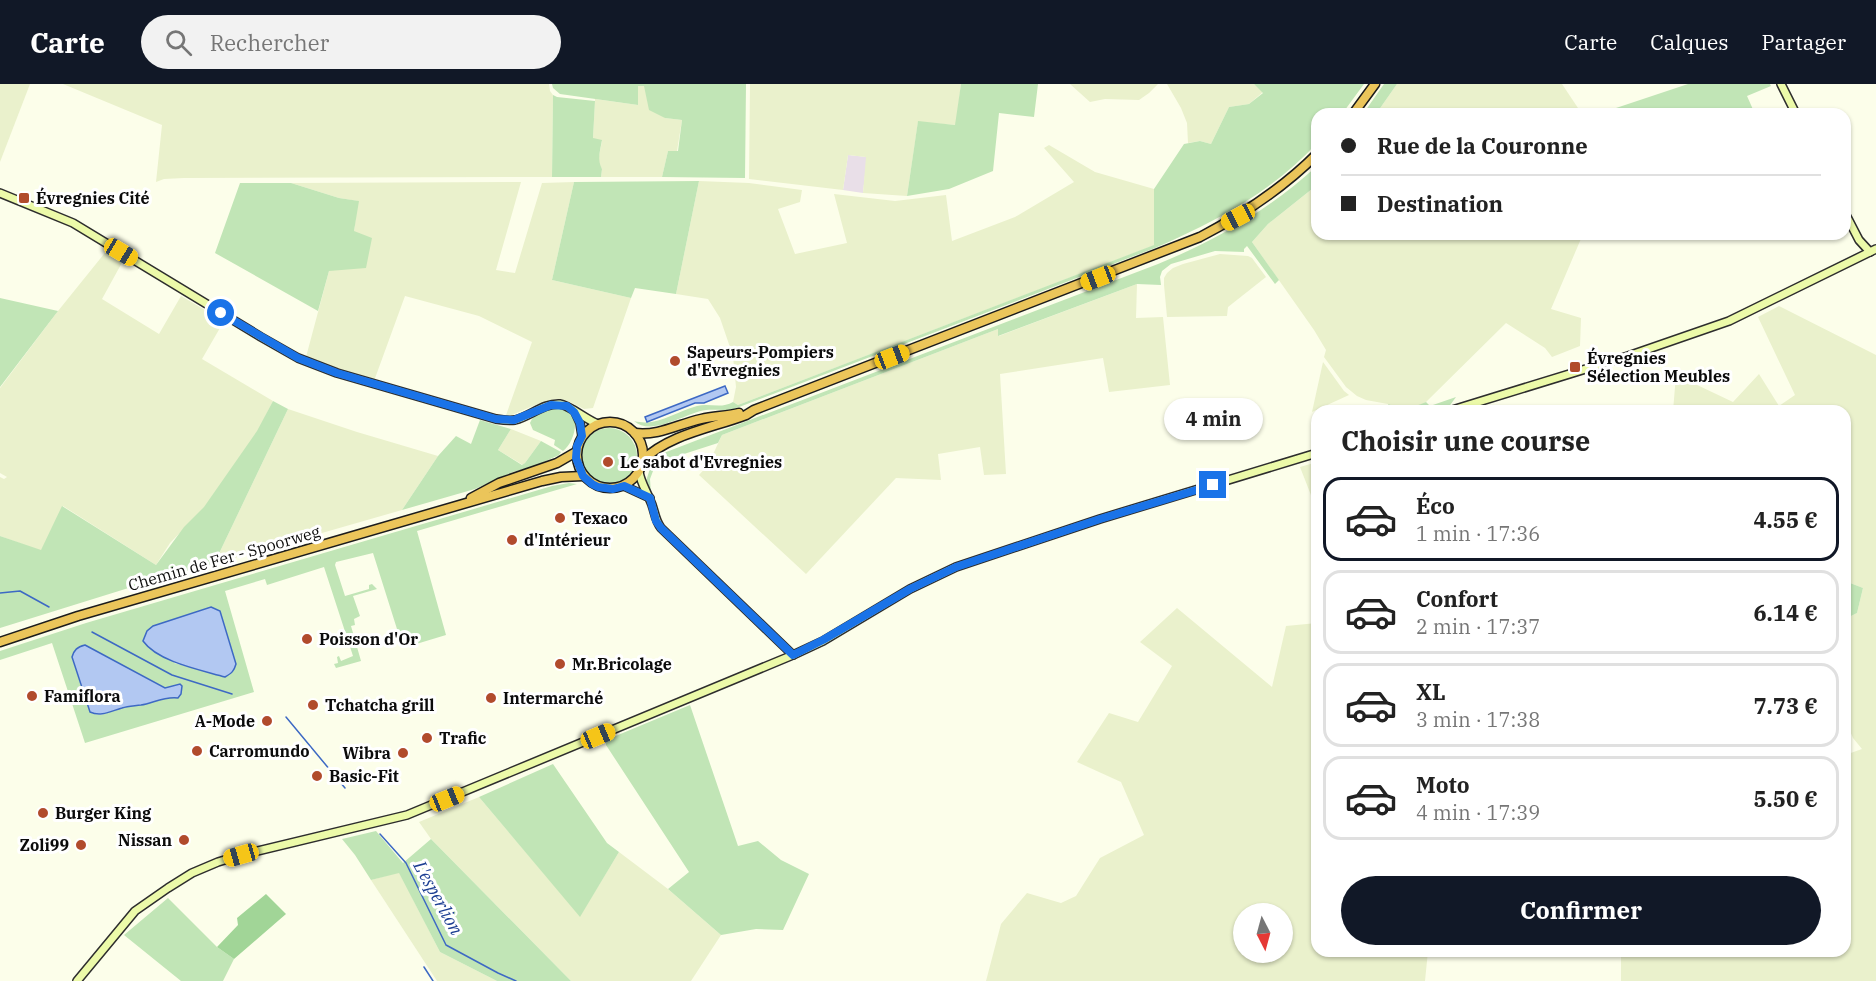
<!DOCTYPE html>
<html lang="fr">
<meta charset="utf-8">
<style>
body{margin:0;font-family:"IBM Plex Serif",serif;background:#f2f2f2;color:#222;height:100vh;display:flex;flex-direction:column;font-size:22px;white-space:nowrap}
*{box-sizing:border-box;margin:0}
p{font-size:20px;color:#767676}
.icon{flex:none;width:33px;height:33px;fill:none;stroke:currentColor;stroke-width:2;stroke-linecap:round;stroke-linejoin:round}
.map{position:relative;flex:1;overflow:hidden}
.sheet{position:absolute;left:1311px;top:321px;width:540px;height:552px;display:flex;flex-direction:column;background:#fff;border-radius:18px;box-shadow:0 2px 4px #0004}
.sheet>*{flex:none}
.top-card{position:absolute;left:1311px;top:24px;width:540px;height:132px;border-radius:18px;box-shadow:0 2px 4px #0004;display:grid;align-content:center;height:132px;padding:0 30px;background:#fff}
.needle{width:39px;rotate:174deg}
.fabs{position:absolute;left:1233px;top:819px;display:grid;gap:12px}
.fabs a{display:grid;place-items:center;width:60px;height:60px;border-radius:50%;background:#fff;box-shadow:0 2px 4px #0004;font-size:30px}
.end{position:absolute;width:27px;height:27px;margin:-14px;border:8px solid #1a73e8;background:#fff;box-shadow:0 0 0 3px #fff}
.from{border-radius:50%}
.bubble{position:absolute;height:42px;border-radius:21px;background:#fff;box-shadow:0 2px 4px #0004;font-size:20px;font-weight:800;line-height:42px;text-align:center}
.car{position:absolute;width:18px;height:36px;margin:-18px -9px;border-radius:8px;box-shadow:0 0 4px 2px #0007;background:linear-gradient(#f5c518 24%,#345 0 40%,#f5c518 0 76%,#345 0 86%,#f5c518 0)}
.top-card b{display:flex;align-items:center;gap:21px;height:57px;font-size:22px}
.top-card b+b{border-top:2px solid #e0e0e0}
.top-card i{width:15px;height:15px;background:#222}
ul{padding:0;list-style:none}
li{display:flex;align-items:center;gap:18px;height:84px;margin:0 12px 9px;padding:0 18px;border:3px solid #e0e0e0;border-radius:18px}
li div{flex:1}
li b{display:block;font-size:22px}
li em{font-style:normal;font-weight:800}
li.selected{border-color:#111827}
li>.icon{width:54px;height:54px;stroke-width:1.5}
h2{padding:0 30px;font-size:27px;line-height:72px}
.primary-button{display:flex;gap:12px;margin-top:auto;padding:12px 30px}
.primary-button a{flex:1;height:69px;border-radius:36px;background:#111827;color:#fff;font-size:24px;font-weight:800;line-height:69px;text-align:center}
header{display:flex;align-items:center;gap:36px;box-sizing:border-box;height:84px;padding:0 30px;background:#111827;color:#fff}
header strong{font-size:28px}
nav{display:flex;gap:33px;margin-inline-start:auto;font-size:21px}
.search{width:420px;height:54px;background:#f2f2f2;display:flex;align-items:center;gap:15px;box-sizing:border-box;padding:0 21px;border-radius:33px;color:#767676;font-size:22px}
.map>svg:first-child{display:block}
.industrial{fill:#e9dfe8}
.farmland{fill:#eaf1cc;fill-rule:evenodd}
.green{fill:#c1e5b6;fill-rule:evenodd}
.forest{fill:#a1d597}
.water{fill:#b2c8f2;stroke:#3d69c4;stroke-width:1.5}
.lines{fill:none;stroke-linecap:round;stroke-linejoin:round}
.stream{stroke:#3d69c4;stroke-width:1.5}
.secondary-casing{stroke:#2d2d2d;stroke-width:10}
.highway-casing{stroke:#1c1c1c;stroke-width:11}
.secondary{stroke:#ecfaa9;stroke-width:7}
.highway{stroke:#ebc55a;stroke-width:8}
.route{stroke:#1a73e8;stroke-width:8}
.poi-dot{fill:#b14b2c;stroke:#fff;stroke-width:2}
.labels{text-anchor:middle;stroke-width:6;stroke-linejoin:round;paint-order:stroke}
.poi-label{font-size:16px;font-weight:bold;fill:#0b0b0b;stroke:#fff;text-anchor:start}
.street-label{font-size:16px;fill:#0b0b0b;stroke:#fff}
.water-label{font-size:18px;font-style:italic;fill:#1d3f93;stroke:#fff}
</style>
<header>
<strong>Carte</strong>
<div class="search"><svg class="icon" aria-label="search" viewBox="0 0 24 24"><circle cx="10" cy="10" r="6"/><path d="M15 15l6 6"/></svg>Rechercher</div>
<nav><a>Carte</a><a>Calques</a><a>Partager</a></nav>
</header>
<div class="map">
<svg width="1876" height="897" viewBox="0 0 1876 897">
<rect width="100%" height="100%" fill="#fcfeea"/>
<polygon class="industrial" points="848,71 867,73 863,109 843,106"/>
<g class="farmland">
<polygon points="0,0 30,0 0,78"/>
<polygon points="63,0 549,0 550,7 553,11 552,93 184,94 164,95 156,98 162,41"/>
<polygon points="750,0 961,0 956,41 918,38 907,112 863,109 866,73 848,71 843,106 749,95"/>
<polygon points="1070,0 1158,0 1149,9 1139,16 1105,15 1090,18"/>
<polygon points="1167,0 1254,0 1263,8 1249,20 1229,23 1211,60 1200,57 1188,59 1187,39 1181,24"/>
<polygon points="1397,0 1562,0 1582,30 1376,30"/>
<polygon points="645,1 665,34 682,36 677,67 668,67 662,93 601,93 602,85 599,80 599,72 602,57 593,55 595,15 638,21 638,2"/>
<polygon points="1049,61 1095,88 1154,105 1155,161 738,321 733,318 736,303 733,272 720,234 708,215 676,210 699,97 749,99 802,106 800,118 778,125 795,170 847,159 834,110 895,117 946,111 952,157 1015,133 1074,98 1044,64"/>
<polygon points="521,98 496,186 515,189 542,99 574,98 552,196 631,214 593,324 584,325 568,317 558,315 535,321 505,334 532,258 479,232 405,212 374,297 306,273 329,187 354,147 358,117 339,114 291,99"/>
<polygon points="1317,101 1317,150 1583,150 1551,225 1581,234 1580,262 1552,273 1545,264 1506,239 1426,318 1419,322 1397,323 1388,320 1366,316 1357,312 1346,303 1324,273 1326,266 1314,246 1252,158 1268,140"/>
<polygon points="108,165 124,175 102,215 159,250 181,212 224,237 202,275 273,317 258,347 204,424 170,459 156,481 63,422 41,467 0,452 0,393 4,395 7,393 0,389 0,304 58,227"/>
<polygon points="1220,170 1248,172 1252,174 1266,193 1228,223 1227,232 1167,233 1164,201 1164,194 1167,189 1173,184 1183,180"/>
<polygon points="1137,200 1136,234 1163,233 1170,301 1109,308 1103,274 1000,290 1006,390 984,391 980,363 938,370 941,396 896,394 806,490 699,391 708,381 722,351 998,245 999,252"/>
<polygon points="1779,222 1876,271 1876,897 1621,897 1621,867 1845,867 1845,671 1862,665 1853,654 1847,640 1845,640 1845,535 1857,529 1863,504 1845,497 1845,327 1673,327 1676,291 1733,318 1759,290 1779,322 1795,311 1758,233"/>
<polygon points="1323,278 1344,307 1349,311 1312,328"/>
<polygon points="288,325 357,348 438,372 402,426 214,480"/>
<polygon points="511,345 541,357 525,379 523,381 498,366"/>
<polygon points="1317,378 1317,434 1316,424 1300,383"/>
<path d="M1177,524L1272,603L1286,542L1317,539V867H1428L1425,897H986L1001,840L1027,809L1061,819L1076,812L1100,774L1144,751L1121,698L1077,678L1109,629L1138,638L1172,582L1140,558ZM1244,830H1282V868H1244Z"/>
<polygon points="479,713 580,832 619,768 668,805 721,851 691,897 571,897 431,755 419,738"/>
<polygon points="399,788 440,868 497,897 437,897 371,796"/>
</g>
<g class="green">
<polygon points="552,0 746,0 745,94 662,93 668,67 678,67 682,36 665,34 649,26 644,2 638,2 638,21 560,10 553,4"/>
<polygon points="961,0 1038,0 1034,33 999,29 993,87 949,105 907,112 918,37 955,41"/>
<path d="M1254,0H1364L1342,30H1317V59C1272,108 1215,138 1155,164L734,325C725,327 715,325 706,326C685,329 652,353 634,337C658,343 674,328 697,322C709,319 722,325 733,318L738,321L1154,161V105L1184,60L1200,57L1211,60L1229,23L1249,20L1263,9Z"/>
<polygon points="1384,0 1397,0 1376,30 1363,30"/>
<polygon points="1688,0 1770,0 1771,2 1747,12 1755,30 1598,30"/>
<path d="M553,11L557,13L595,17L593,54L602,56C600,67 597,76 602,85L601,93H552Z"/>
<path d="M1317,82V101L1268,140L1252,158L1279,196L1275,200L1247,162L1244,165V168L1215,167L1171,180L1162,187L1160,193L1161,201L1137,200L998,252V245L722,351L718,359L656,379L650,395L651,410L644,401C651,388 647,382 661,370L1158,180C1217,156 1270,125 1317,82Z"/>
<polygon points="699,97 676,210 635,204 631,214 552,196 574,98"/>
<polygon points="240,99 291,99 339,114 359,117 354,147 372,154 366,184 329,187 318,227 215,169"/>
<polygon points="0,214 58,227 0,303"/>
<path d="M1456,313L1448,324L1437,327H1392L1388,320C1402,325 1413,324 1426,318L1430,322Z"/>
<polygon points="273,317 288,325 214,480 151,497 0,544 0,452 41,466 62,422 156,481 184,443 204,423 257,347"/>
<path d="M558,324L571,329L577,339L575,341C575,350 570,362 563,367L554,361L555,356L533,346L530,339C534,328 547,324 558,324Z"/>
<polygon points="480,336 511,345 498,366 522,381 525,379 541,357 561,368 559,371 535,382 513,388 475,405 402,426 438,372 456,352 471,360"/>
<circle cx="609" cy="372" r="28"/>
<path d="M569,399L577,400L417,447L446,551L403,564L373,469L336,478L335,481L345,512L369,505V501L372,500L377,505L353,512L360,532L354,535L355,541L351,542L361,577L336,584L334,580L338,579L337,573L339,572L341,577L353,572L324,483L267,501L265,495L225,507L254,608L85,659L52,559L0,576V567L86,539L552,402ZM210,523L220,527L236,580L225,593L174,579ZM85,561L165,604L180,600L170,613L160,616L141,621L124,623L101,631L94,630L90,628L72,574Z"/>
<polygon points="1845,497 1863,504 1857,529 1845,535"/>
<polygon points="690,621 738,762 758,757 781,776 809,790 783,846 756,845 721,851 668,805 689,788 606,661 606,656"/>
<polygon points="553,680 607,759 619,768 580,833 479,713"/>
<polygon points="376,747 403,779 431,755 571,897 497,897 440,868 399,789 371,796 355,771 342,755"/>
<polygon points="168,814 217,863 234,875 223,897 181,897 124,851"/>
</g>
<polygon class="forest" points="266,810 286,830 234,875 217,863 238,841 237,834"/>
<g class="water">
<polygon points="725,302 728,309 704,319 695,319 647,338 645,333"/>
<path d="M211,523L220,527L236,580C234,587 232,589 225,593C201,586 158,578 143,557L147,547L153,542Z"/>
<path d="M85,561L165,604L180,600L182,602L181,610L178,614C165,612 153,619 141,621C134,622 128,622 122,624C111,627 101,633 90,628L72,573C74,566 77,563 85,561Z"/>
</g>
<g class="lines">
<g class="stream">
<polyline points="0,509 20,507 49,523"/>
<polyline points="92,548 172,591 232,610"/>
<polyline points="286,633 345,704"/>
<polyline points="380,750 406,779 446,861 498,889 516,897"/>
<polyline points="424,883 433,897"/>
</g>
<g class="secondary-casing">
<g id="secondary">
<polyline points="1781,0 1796,30"/>
<path d="M0,109L73,139L261,253L298,274L337,289L496,335C502,336 509,337 515,336C531,332 543,319 560,320C569,321 587,336 598,340"/>
<polyline points="1845,129 1859,156 1870,168"/>
<polyline points="1449,327 1628,272 1729,237 1876,165"/>
<polyline points="575,328 580,339 582,352"/>
<path d="M639,388C641,399 646,406 650,416C655,426 654,435 661,444L793,571"/>
<polyline points="624,402 650,414"/>
<polyline points="77,897 135,827 168,804 192,789 218,778 241,771 407,731 793,571 823,557 910,505 956,483 1100,435 1317,369"/>
</g>
</g>
<g class="highway-casing">
<g id="highway">
<polyline points="1353,30 1375,0"/>
<circle cx="610" cy="371" r="33"/>
<path d="M635,349C659,352 678,340 701,335C714,332 727,332 739,329"/>
<path d="M643,376C670,350 712,344 746,331L754,326L1200,153C1244,130 1282,105 1317,70"/>
<polyline points="471,414 499,399 557,379 576,368"/>
<polyline points="0,558 78,532 542,397 561,393 583,392"/>
</g>
</g>
<use href="#secondary" class="secondary"/>
<use href="#highway" class="highway"/>
</g>
<g class="lines">
<polyline class="route" points="221,229 298,274 337,289 496,335 514,336 551,321 567,322 574,328 580,339 582,352 577,362 576,374 583,392 592,400 598,403 613,405 624,402 650,414 656,437 661,444 793,571 823,556 910,505 956,483 1100,435 1213,401"/>
</g>
<g class="poi-dot">
<rect x="18" y="108" width="12" height="12" rx="3"/>
<circle cx="675" cy="277" r="6"/>
<rect x="1569" y="277" width="12" height="12" rx="3"/>
<circle cx="608" cy="378" r="6"/>
<circle cx="560" cy="434" r="6"/>
<circle cx="512" cy="456" r="6"/>
<circle cx="307" cy="555" r="6"/>
<circle cx="560" cy="580" r="6"/>
<circle cx="32" cy="612" r="6"/>
<circle cx="491" cy="614" r="6"/>
<circle cx="313" cy="621" r="6"/>
<circle cx="267" cy="637" r="6"/>
<circle cx="427" cy="654" r="6"/>
<circle cx="197" cy="667" r="6"/>
<circle cx="403" cy="669" r="6"/>
<circle cx="317" cy="692" r="6"/>
<circle cx="43" cy="729" r="6"/>
<circle cx="184" cy="756" r="6"/>
<circle cx="81" cy="761" r="6"/>
</g>
<g class="labels">
<g class="poi-label">
<text x="36" y="120">Évregnies Cité</text>
<text x="687" y="274">Sapeurs-Pompiers<tspan x="687" dy="18">d'Evregnies</tspan></text>
<text x="1587" y="280">Évregnies<tspan x="1587" dy="18">Sélection Meubles</tspan></text>
<text x="620" y="384">Le sabot d'Evregnies</text>
<text x="572" y="440">Texaco</text>
<text x="524" y="462">d'Intérieur</text>
<text x="319" y="561">Poisson d'Or</text>
<text x="572" y="586">Mr.Bricolage</text>
<text x="44" y="618">Famiflora</text>
<text x="503" y="620">Intermarché</text>
<text x="325" y="627">Tchatcha grill</text>
<text x="255" y="643" text-anchor="end">A-Mode</text>
<text x="439" y="660">Trafic</text>
<text x="209" y="673">Carromundo</text>
<text x="391" y="675" text-anchor="end">Wibra</text>
<text x="329" y="698">Basic-Fit</text>
<text x="55" y="735">Burger King</text>
<text x="172" y="762" text-anchor="end">Nissan</text>
<text x="69" y="767" text-anchor="end">Zoli99</text>
</g>
<g class="street-label">
<text transform="translate(224 474) rotate(-16)" y="6">Chemin de Fer - Spoorweg</text>
</g>
<g class="water-label">
<text transform="translate(438 814) rotate(61)" y="6">L'esperlion</text>
</g>
</g>
</svg>
<div class="fabs">
<a><svg class="needle" viewBox="-14 -14 28 28"><path d="M0-13l5 13h-10z" fill="#e53935"/><path d="M0 13l5-13h-10z" fill="#767676"/></svg></a>
</div>
<i class="end from" style="left:221px;top:229px"></i>
<i class="end" style="left:1213px;top:401px"></i>
<div class="bubble" style="left:1164px;top:314px;width:99px">4 min</div>
<i class="car" style="left:1238px;top:133px;rotate:242deg"></i>
<i class="car" style="left:121px;top:168px;rotate:121deg"></i>
<i class="car" style="left:1098px;top:194px;rotate:249deg"></i>
<i class="car" style="left:892px;top:273px;rotate:69deg"></i>
<i class="car" style="left:598px;top:652px;rotate:67deg"></i>
<i class="car" style="left:447px;top:715px;rotate:68deg"></i>
<i class="car" style="left:241px;top:771px;rotate:254deg"></i>
<div class="top-card">
<b><i class="from"></i>Rue de la Couronne</b>
<b><i></i>Destination</b>
</div>
<section class="sheet">
<h2>Choisir une course</h2>
<ul>
<li class="selected"><svg class="icon" aria-label="car" viewBox="0 0 24 24"><path d="M5 17H2v-5l4-1 3-4h7l3 4 3 1v5h-3M9 17h6M6 11h13"/><circle cx="7" cy="17" r="2"/><circle cx="17" cy="17" r="2"/></svg><div><b>Éco</b><p>1 min · 17:36</p></div><em>4.55 €</em></li>
<li><svg class="icon" aria-label="car" viewBox="0 0 24 24"><path d="M5 17H2v-5l4-1 3-4h7l3 4 3 1v5h-3M9 17h6M6 11h13"/><circle cx="7" cy="17" r="2"/><circle cx="17" cy="17" r="2"/></svg><div><b>Confort</b><p>2 min · 17:37</p></div><em>6.14 €</em></li>
<li><svg class="icon" aria-label="car" viewBox="0 0 24 24"><path d="M5 17H2v-5l4-1 3-4h7l3 4 3 1v5h-3M9 17h6M6 11h13"/><circle cx="7" cy="17" r="2"/><circle cx="17" cy="17" r="2"/></svg><div><b>XL</b><p>3 min · 17:38</p></div><em>7.73 €</em></li>
<li><svg class="icon" aria-label="car" viewBox="0 0 24 24"><path d="M5 17H2v-5l4-1 3-4h7l3 4 3 1v5h-3M9 17h6M6 11h13"/><circle cx="7" cy="17" r="2"/><circle cx="17" cy="17" r="2"/></svg><div><b>Moto</b><p>4 min · 17:39</p></div><em>5.50 €</em></li>
</ul>
<div class="primary-button"><a>Confirmer</a></div>
</section>
</div>
